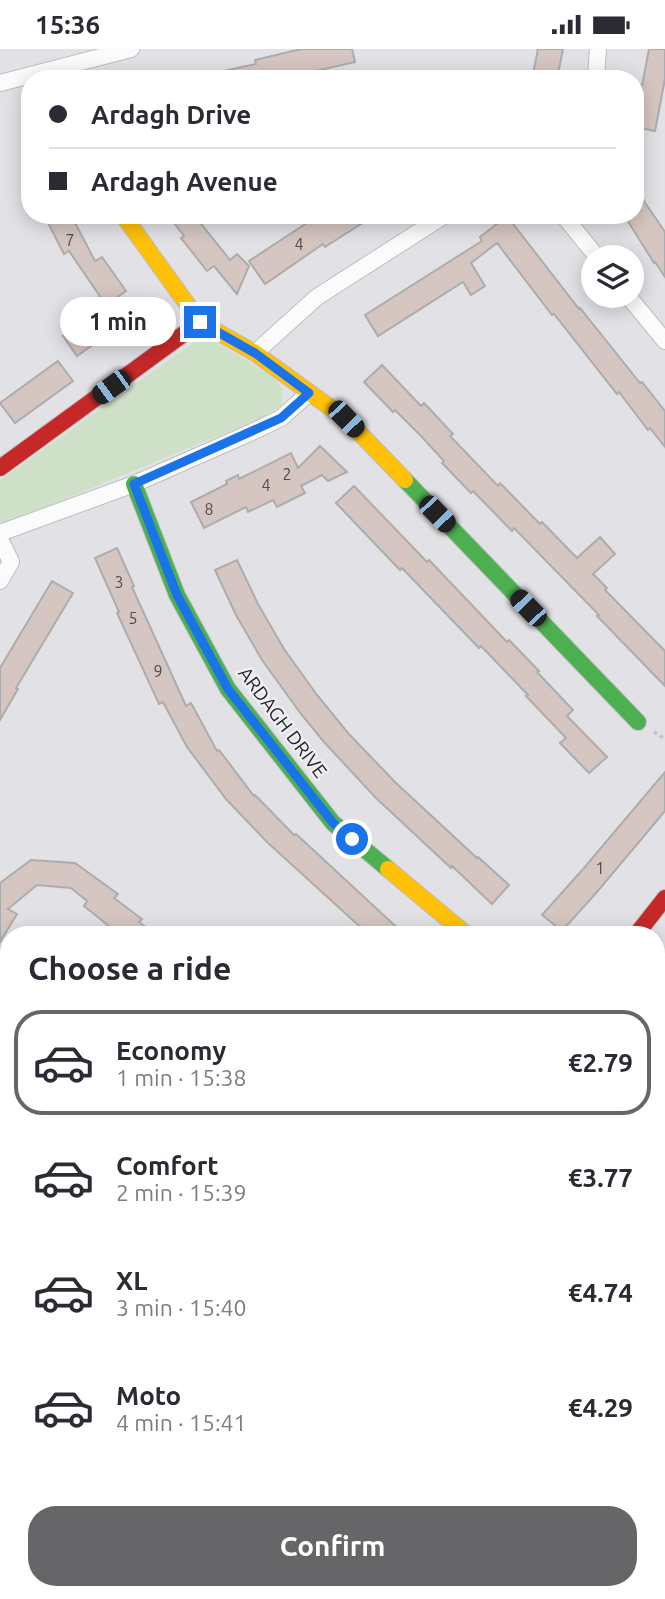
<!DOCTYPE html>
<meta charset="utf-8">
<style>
body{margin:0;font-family:Ubuntu,sans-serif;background:#f7f7f7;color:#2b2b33;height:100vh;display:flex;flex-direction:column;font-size:26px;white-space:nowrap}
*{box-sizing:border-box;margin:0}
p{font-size:23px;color:#7c7c81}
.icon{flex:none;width:38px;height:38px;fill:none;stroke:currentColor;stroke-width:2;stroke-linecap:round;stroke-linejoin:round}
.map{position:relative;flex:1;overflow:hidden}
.details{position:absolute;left:0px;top:877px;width:665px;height:674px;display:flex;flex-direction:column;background:#fff;border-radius:28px 28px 0 0;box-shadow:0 4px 18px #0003}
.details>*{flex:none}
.guide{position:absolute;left:21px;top:21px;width:623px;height:154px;border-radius:28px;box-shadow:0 4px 18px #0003;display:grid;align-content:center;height:154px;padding:0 28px;background:#fff}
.fabs{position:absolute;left:581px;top:196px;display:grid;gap:14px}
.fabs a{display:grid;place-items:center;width:63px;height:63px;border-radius:50%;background:#fff;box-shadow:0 4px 18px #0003;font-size:35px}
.end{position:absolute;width:32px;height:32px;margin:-16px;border:9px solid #1a73e8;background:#fff;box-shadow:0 0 0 4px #fff}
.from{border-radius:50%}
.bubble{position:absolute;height:49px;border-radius:24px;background:#fff;box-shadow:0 4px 18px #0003;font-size:23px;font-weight:700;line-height:49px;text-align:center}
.car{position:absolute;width:21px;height:42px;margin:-21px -10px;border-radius:9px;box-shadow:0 0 5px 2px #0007;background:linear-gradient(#222 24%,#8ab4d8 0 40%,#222 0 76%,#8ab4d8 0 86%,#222 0)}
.guide b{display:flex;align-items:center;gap:24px;height:66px;font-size:26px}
.guide b+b{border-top:2px solid #e1e1e2}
.guide i{width:18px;height:18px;background:#2b2b33}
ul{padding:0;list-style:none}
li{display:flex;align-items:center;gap:21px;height:105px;margin:0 14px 10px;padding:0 14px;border:4px solid transparent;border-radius:28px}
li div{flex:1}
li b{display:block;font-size:26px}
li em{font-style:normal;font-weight:700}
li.current{border-color:#666669}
li>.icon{width:63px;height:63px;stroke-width:1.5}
h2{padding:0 28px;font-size:32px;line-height:84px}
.button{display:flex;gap:14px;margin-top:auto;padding:14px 28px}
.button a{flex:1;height:80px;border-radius:28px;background:#666669;color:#fff;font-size:28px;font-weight:700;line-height:80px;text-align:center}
.status{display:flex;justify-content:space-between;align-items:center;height:49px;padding:0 35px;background:#fff;direction:ltr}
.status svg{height:19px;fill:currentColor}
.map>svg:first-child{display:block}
.green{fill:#cfe0c8}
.building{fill:#d6c6c1;stroke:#adacad;stroke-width:2}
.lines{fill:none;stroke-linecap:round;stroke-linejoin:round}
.street-casing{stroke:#bebec1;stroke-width:18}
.fast-casing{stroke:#bebec1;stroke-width:18}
.slow-casing{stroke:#bebec1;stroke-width:18}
.jam-casing{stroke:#bebec1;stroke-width:18}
.path{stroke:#c2c2c3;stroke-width:3.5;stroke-dasharray:3.5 3.5;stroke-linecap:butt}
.street{stroke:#fbfbfb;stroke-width:16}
.fast{stroke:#4caf50;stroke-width:16}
.slow{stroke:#ffc107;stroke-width:16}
.jam{stroke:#c62828;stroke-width:16}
.route{stroke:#1a73e8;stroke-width:9}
.labels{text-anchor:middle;stroke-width:5;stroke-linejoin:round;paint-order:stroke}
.number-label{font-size:16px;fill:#504c4c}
.street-label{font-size:19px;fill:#232325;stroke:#eeeff4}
</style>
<div class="status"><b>15:36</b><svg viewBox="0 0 49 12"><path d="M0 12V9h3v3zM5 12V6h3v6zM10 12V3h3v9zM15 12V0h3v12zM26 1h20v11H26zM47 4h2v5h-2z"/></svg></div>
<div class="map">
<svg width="665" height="1550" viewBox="0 0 665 1550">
<rect width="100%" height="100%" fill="#e2e2e6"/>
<g class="green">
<polygon points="209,289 272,327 283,340 281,356 266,367 7,474 0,473 0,431 196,292"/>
<polygon points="5,1476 9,1478 9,1542 11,1542 5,1550 0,1550 0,1507 6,1494"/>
</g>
<g class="building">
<polygon points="301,0 352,0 355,13 281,30 215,30 214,24 256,15 255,11"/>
<polygon points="538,0 563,0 557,30 532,30"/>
<polygon points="649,0 665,0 665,30 655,82 635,78 635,57 639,36 642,37"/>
<polygon points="635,139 665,183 665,228 655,213 654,214 624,166 635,166"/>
<polygon points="44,166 71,166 95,212 102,208 126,242 106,256 69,202 64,205"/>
<polygon points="168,166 194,166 230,211 237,205 249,217 237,245 214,217 207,222 181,189 184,187"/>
<polygon points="319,166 375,166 325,198 323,195 265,235 249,212"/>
<polygon points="507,167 579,260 580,259 640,334 642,333 665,362 665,398 650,379 648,381 619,343 617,345 554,265 552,266 497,194 471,214 485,237 471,246 463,233 378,287 365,266 482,192 480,188"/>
<polygon points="97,262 112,282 77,307 63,287"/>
<polygon points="58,312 73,332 15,374 0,354"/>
<polygon points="382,316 421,357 424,354 439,370 453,385 450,387 498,437 500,434 540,475 542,473 577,509 600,488 615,505 593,525 607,539 605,541 665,602 665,637 597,567 599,566 514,479 512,482 473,442 471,444 442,414 444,412 421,387 395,361 393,363 364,333"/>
<polygon points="320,397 347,423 328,432 322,426 301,437 305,444 277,458 273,451 248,463 246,458 204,479 191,453 227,435 226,432 238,426 239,430 291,404 298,419"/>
<polygon points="354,437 427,513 429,511 507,593 509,591 539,622 537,623 573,661 567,667 607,708 589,724 560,694 566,689 526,647 528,646 481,597 479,599 402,519 400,521 336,454"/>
<polygon points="117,499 134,537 132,538 186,657 191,654 217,702 219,701 254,747 255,746 294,786 296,785 405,886 369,886 267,793 226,750 187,698 163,653 159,655 117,564 119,563 95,509"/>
<polygon points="237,511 258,555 284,600 317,646 348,684 395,733 477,809 478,808 509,836 492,855 452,817 451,819 376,749 324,693 301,665 262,611 236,566 215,521"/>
<polygon points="52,532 73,544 16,639 18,640 0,671 0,619"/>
<polygon points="665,723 665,762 597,843 562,882 542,866 584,819"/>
<polygon points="31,811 75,814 118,845 114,849 142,870 139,873 156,886 120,886 84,857 87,852 71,839 37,836 8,860 17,865 0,893 0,834"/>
</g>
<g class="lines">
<g class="street-casing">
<g id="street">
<polyline points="596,30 598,0"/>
<polyline points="0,34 131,0"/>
<polyline points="563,166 597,208"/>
<polyline points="628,247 665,292"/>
<polyline points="255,304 317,248 445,166"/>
<polyline points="0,484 134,435 252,383 281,369 309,344"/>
<polyline points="0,490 11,513 0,532"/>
<polyline points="0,956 9,944"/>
<polyline points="496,1542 500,1550"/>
</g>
</g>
<g class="fast-casing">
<g id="fast">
<polyline points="405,431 638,673"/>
<polyline points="134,435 177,546 228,640 333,774 388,820"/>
</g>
</g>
<g class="slow-casing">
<g id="slow">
<polyline points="123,166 200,273 255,304 346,370 405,431"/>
<polyline points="388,820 467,886"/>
<polyline points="93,1550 100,1542"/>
</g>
</g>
<g class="jam-casing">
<g id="jam">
<polyline points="0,419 200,273"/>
<polyline points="636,886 665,849"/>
</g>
</g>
<g class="path">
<polyline points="654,683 665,690"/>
<polyline points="0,1459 9,1469"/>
</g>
<use href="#street" class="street"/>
<use href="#fast" class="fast"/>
<use href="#slow" class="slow"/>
<use href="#jam" class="jam"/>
</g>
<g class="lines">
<polyline class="route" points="200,273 255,304 309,344 281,369 134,435 177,546 228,640 333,774 352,790"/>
</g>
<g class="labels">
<g class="number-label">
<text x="70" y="197">7</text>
<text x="299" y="201">4</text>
<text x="287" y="431">2</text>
<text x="266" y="442">4</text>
<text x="209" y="466">8</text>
<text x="119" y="539">3</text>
<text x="133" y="575">5</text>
<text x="158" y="628">9</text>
<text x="600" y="825">1</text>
</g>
<g class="street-label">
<text transform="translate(283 673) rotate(53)" y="7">ARDAGH DRIVE</text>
</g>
</g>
</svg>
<div class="fabs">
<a><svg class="icon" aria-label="layers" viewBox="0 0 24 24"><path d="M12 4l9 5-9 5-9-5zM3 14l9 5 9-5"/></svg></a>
</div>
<i class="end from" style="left:352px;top:790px"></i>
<i class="end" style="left:200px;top:273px"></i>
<div class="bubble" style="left:60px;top:248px;width:116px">1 min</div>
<i class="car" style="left:111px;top:338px;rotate:234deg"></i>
<i class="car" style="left:346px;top:370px;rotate:136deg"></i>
<i class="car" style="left:437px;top:465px;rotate:136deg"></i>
<i class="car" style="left:528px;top:559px;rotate:316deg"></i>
<div class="guide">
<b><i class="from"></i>Ardagh Drive</b>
<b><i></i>Ardagh Avenue</b>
</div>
<section class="details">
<h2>Choose a ride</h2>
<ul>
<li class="current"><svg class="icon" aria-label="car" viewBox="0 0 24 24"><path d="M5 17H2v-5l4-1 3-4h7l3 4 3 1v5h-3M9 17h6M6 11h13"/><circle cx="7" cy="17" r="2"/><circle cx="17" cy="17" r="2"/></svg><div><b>Economy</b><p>1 min · 15:38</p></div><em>€2.79</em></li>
<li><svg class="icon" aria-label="car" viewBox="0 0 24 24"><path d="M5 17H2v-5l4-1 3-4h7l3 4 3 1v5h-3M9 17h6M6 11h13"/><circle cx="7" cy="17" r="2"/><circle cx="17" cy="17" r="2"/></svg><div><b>Comfort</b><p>2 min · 15:39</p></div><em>€3.77</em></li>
<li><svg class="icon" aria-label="car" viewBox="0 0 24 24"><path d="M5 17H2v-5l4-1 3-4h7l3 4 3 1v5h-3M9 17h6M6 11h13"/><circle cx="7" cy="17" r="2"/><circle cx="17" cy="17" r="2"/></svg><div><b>XL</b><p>3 min · 15:40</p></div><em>€4.74</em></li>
<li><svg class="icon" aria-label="car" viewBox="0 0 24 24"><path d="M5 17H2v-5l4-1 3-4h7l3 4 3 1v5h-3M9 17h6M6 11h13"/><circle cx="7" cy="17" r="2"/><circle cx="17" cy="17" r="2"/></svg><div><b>Moto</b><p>4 min · 15:41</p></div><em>€4.29</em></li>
</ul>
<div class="button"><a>Confirm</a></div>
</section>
</div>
